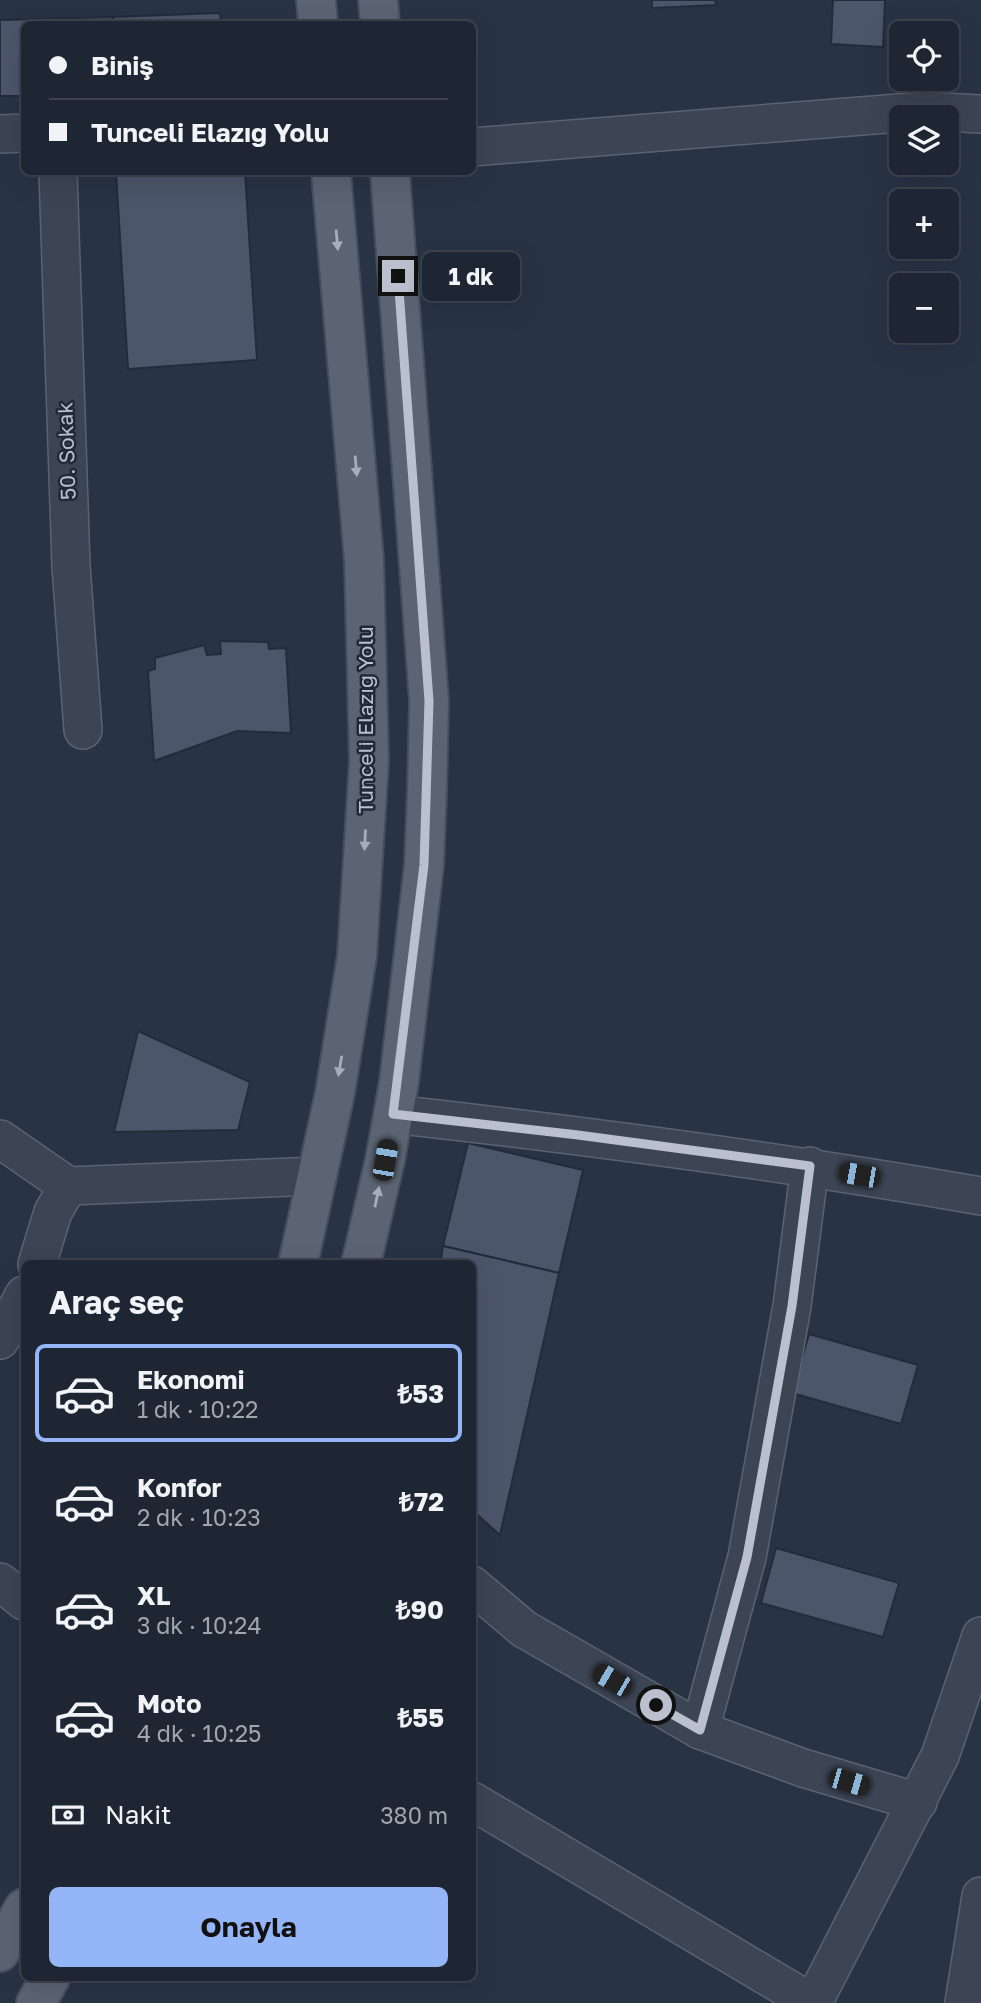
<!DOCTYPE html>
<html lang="tr">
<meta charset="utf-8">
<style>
body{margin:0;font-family:"Golos Text",sans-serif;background:#2b323f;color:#f1f3f6;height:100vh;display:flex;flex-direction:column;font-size:26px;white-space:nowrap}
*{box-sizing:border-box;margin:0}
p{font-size:23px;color:#a1a5ac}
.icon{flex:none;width:38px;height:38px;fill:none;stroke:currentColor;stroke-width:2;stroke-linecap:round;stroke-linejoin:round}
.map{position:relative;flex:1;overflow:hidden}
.panel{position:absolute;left:21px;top:1260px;width:455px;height:721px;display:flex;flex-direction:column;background:#1e2633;border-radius:10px;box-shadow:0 7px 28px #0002,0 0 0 2px #3c434e}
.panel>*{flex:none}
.banner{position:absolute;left:21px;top:21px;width:455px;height:154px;border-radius:10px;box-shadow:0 7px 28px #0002,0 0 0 2px #3c434e;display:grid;align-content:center;height:154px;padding:0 28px;background:#1e2633}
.tools{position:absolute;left:889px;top:21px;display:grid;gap:14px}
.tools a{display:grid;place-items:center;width:70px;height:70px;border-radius:10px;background:#1e2633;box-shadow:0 7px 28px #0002,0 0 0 2px #3c434e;font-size:35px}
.end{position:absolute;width:32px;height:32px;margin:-16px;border:9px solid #bac0cd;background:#111;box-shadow:0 0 0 4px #111}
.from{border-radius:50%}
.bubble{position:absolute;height:49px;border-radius:10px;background:#1e2633;box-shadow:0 7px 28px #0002,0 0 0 2px #3c434e;font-size:23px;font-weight:700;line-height:49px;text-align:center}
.car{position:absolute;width:21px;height:42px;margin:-21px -10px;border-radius:9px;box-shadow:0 0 5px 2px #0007;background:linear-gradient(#222 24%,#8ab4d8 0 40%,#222 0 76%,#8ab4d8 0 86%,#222 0)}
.banner b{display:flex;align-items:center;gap:24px;height:66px;font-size:26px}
.banner b+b{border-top:2px solid #3c434e}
.banner i{width:18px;height:18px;background:#f1f3f6}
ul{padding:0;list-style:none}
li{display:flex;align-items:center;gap:21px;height:98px;margin:0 14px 10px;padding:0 14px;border:4px solid transparent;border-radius:10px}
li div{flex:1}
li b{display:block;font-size:26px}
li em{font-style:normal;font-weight:700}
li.active{border-color:#94b6f8}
li>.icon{width:63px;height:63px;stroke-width:1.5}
h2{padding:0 28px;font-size:32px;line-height:84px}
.pay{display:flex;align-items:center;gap:18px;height:77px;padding:0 28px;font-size:26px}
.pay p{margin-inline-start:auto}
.action{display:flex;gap:14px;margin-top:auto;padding:14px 28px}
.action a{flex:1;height:80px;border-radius:10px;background:#94b6f8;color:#111;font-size:28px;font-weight:700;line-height:80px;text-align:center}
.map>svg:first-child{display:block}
.building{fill:#4c566a;stroke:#232c3b;stroke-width:2}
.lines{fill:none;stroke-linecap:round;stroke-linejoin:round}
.minor-casing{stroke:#5b6371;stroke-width:40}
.major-casing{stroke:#464e5d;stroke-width:42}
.minor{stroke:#3c4554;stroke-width:37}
.major{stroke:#5b6473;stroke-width:38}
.oneway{fill:#a7aebb}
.route{stroke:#bac0cd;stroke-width:9}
.labels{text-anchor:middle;stroke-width:5;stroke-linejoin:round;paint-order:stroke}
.street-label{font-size:21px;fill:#bac0cd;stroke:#212a39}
</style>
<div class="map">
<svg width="981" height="2003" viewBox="0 0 981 2003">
<rect width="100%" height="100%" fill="#283344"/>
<g class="building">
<polygon points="652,0 715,0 716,5 652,8"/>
<polygon points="833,0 885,0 883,47 831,44"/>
<polygon points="220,13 221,24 113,24 113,17"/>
<polygon points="113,17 113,24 24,24 24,96 0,96 0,20"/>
<polygon points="116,172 245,172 257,360 128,369"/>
<polygon points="220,641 268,642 269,649 286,648 291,733 237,731 154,761 148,671 155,669 155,658 204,645 207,655 221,654"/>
<polygon points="138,1031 250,1082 238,1130 114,1132"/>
<polygon points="468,1143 583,1170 559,1273 443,1246"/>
<polygon points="443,1246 559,1273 500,1535 472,1510 472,1264 440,1264"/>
<polygon points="809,1334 918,1365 901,1424 792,1393"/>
<polygon points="776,1548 899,1583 883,1637 761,1603"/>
</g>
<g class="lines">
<g class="minor-casing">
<g id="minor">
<polyline points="0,134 24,133"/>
<polyline points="472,147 924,111 981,114"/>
<polyline points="58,172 71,566 83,730"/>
<path d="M393,1114C590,1136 786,1162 981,1196"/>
<polyline points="0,1139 68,1186 318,1176"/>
<polyline points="37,1264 53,1212 68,1186"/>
<polyline points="0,1340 24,1295"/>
<polyline points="0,1582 24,1601"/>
<polyline points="472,1585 524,1629 700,1730 803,1768 918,1802"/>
<polyline points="700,1730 747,1557 792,1306 810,1166"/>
<polyline points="472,1801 812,2003"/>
<polyline points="813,2003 940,1756 981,1636"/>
<polyline points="964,2003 981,1896"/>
</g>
</g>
<g class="major-casing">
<g id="major">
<polyline points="316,0 318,24"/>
<polyline points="378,0 380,24"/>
<polyline points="298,1264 335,1093 357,956 369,760 364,560 331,172"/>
<polyline points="361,1264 385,1160 399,1082 424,865 427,792 429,701 390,172"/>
<polyline points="0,1952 24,1908"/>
<polyline points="36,2003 50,1978"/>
</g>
</g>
<use href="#minor" class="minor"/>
<use href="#major" class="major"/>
</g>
<defs><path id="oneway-solid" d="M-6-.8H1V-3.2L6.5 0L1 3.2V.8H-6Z" transform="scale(1.75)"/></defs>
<g class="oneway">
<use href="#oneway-solid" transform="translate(337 240) rotate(85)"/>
<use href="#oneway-solid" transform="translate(356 466) rotate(85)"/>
<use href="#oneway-solid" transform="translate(365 840) rotate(93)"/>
<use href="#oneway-solid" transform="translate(340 1066) rotate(100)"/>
<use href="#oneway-solid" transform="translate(377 1197) rotate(-78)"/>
</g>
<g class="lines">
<polyline class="route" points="398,276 429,701 424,865 393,1114 578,1135 810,1166 792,1306 747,1557 700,1730 656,1705"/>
</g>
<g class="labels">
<g class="street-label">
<text transform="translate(67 451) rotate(-92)" y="7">50. Sokak</text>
<text transform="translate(366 720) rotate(-90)" y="7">Tunceli Elazığ Yolu</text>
</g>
</g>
</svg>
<div class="tools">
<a><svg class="icon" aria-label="locate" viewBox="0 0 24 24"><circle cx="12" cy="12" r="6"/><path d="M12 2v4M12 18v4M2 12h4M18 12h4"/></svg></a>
<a><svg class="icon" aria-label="layers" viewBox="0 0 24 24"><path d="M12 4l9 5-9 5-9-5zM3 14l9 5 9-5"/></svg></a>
<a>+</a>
<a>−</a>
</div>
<i class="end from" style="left:656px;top:1705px"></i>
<i class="end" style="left:398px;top:276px"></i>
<div class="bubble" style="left:422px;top:252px;width:98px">1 dk</div>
<i class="car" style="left:385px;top:1160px;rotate:10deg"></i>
<i class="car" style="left:859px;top:1175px;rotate:280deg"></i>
<i class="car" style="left:612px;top:1680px;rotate:300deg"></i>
<i class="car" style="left:849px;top:1782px;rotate:106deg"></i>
<div class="banner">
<b><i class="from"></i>Biniş</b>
<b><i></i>Tunceli Elazığ Yolu</b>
</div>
<section class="panel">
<h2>Araç seç</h2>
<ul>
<li class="active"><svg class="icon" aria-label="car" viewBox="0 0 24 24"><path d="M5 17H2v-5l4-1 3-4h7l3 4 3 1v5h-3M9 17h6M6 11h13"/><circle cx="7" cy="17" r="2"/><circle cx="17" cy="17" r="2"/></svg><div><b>Ekonomi</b><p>1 dk · 10:22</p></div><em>₺53</em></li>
<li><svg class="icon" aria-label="car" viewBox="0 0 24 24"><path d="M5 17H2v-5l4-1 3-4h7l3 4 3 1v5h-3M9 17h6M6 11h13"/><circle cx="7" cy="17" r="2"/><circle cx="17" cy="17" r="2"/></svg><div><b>Konfor</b><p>2 dk · 10:23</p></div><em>₺72</em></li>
<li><svg class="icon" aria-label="car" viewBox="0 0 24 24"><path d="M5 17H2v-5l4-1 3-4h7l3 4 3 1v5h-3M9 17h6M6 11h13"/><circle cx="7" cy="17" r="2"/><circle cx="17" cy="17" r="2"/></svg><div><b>XL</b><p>3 dk · 10:24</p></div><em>₺90</em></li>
<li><svg class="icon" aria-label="car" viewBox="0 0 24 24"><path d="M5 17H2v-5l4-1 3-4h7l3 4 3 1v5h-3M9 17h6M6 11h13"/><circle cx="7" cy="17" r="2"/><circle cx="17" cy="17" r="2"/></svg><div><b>Moto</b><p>4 dk · 10:25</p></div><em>₺55</em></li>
</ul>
<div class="pay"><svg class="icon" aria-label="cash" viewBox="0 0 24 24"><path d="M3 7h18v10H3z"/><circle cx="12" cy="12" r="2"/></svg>Nakit<p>380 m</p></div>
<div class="action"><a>Onayla</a></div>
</section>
</div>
